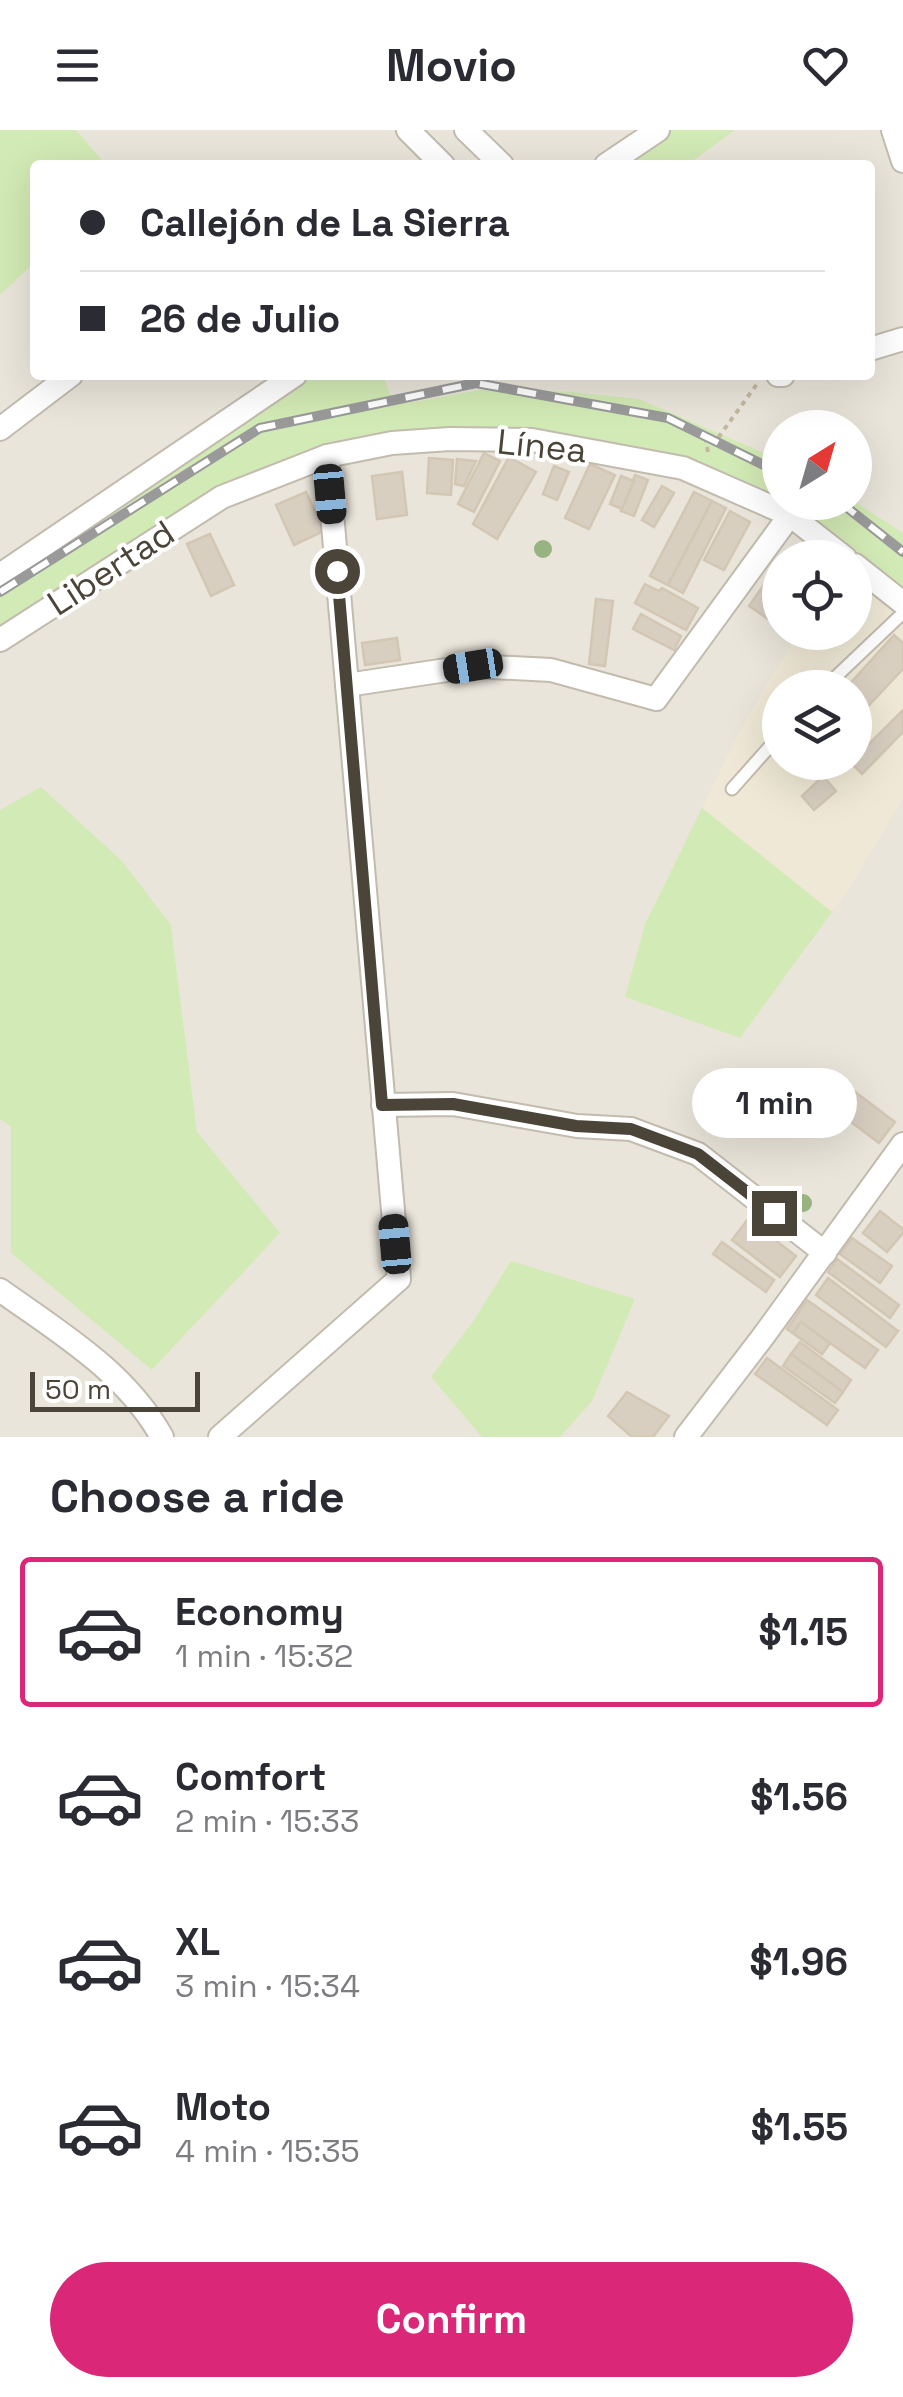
<!DOCTYPE html>
<meta charset="utf-8">
<style>
body{margin:0;font-family:"Space Grotesk",sans-serif;background:#f7f7f7;color:#2b2b33;height:100vh;display:flex;flex-direction:column;font-size:38px;white-space:nowrap}
*{box-sizing:border-box;margin:0}
p{font-size:32px;color:#7c7c81}
.icon{flex:none;width:55px;height:55px;fill:none;stroke:currentColor;stroke-width:2;stroke-linecap:round;stroke-linejoin:round}
.map{position:relative;height:1307px;overflow:hidden}
.panel{display:flex;flex-direction:column;background:#fff;flex:1}
.panel>*{flex:none}
.guide{position:absolute;left:30px;top:30px;width:845px;height:220px;border-radius:10px;box-shadow:0 10px 40px #0002;display:grid;align-content:center;height:220px;padding:0 50px;background:#fff}
.needle{width:65px;rotate:37deg}
.fabs{position:absolute;left:762px;top:280px;display:grid;gap:20px}
.fabs a{display:grid;place-items:center;width:110px;height:110px;border-radius:50%;background:#fff;box-shadow:0 10px 40px #0002;font-size:50px}
.scale{position:absolute;left:30px;bottom:25px;width:170px;box-sizing:border-box;padding-left:10px;border:5px solid #4b4439;border-top:0;font-size:28px;line-height:35px;white-space:nowrap;color:#4b4439;-webkit-text-stroke:8px #fff;paint-order:stroke}
.end{position:absolute;width:45px;height:45px;margin:-22px;border:12px solid #4b4439;background:#fff;box-shadow:0 0 0 5px #fff}
.from{border-radius:50%}
.bubble{position:absolute;height:70px;border-radius:35px;background:#fff;box-shadow:0 10px 40px #0002;font-size:32px;font-weight:700;line-height:70px;text-align:center}
.car{position:absolute;width:30px;height:60px;margin:-30px -15px;border-radius:12px;box-shadow:0 0 8px 2px #0007;background:linear-gradient(#222 24%,#8ab4d8 0 40%,#222 0 76%,#8ab4d8 0 86%,#222 0)}
.guide b{display:flex;align-items:center;gap:35px;height:95px;font-size:38px}
.guide b+b{border-top:2px solid #e1e1e2}
.guide i{width:25px;height:25px;background:#2b2b33}
ul{padding:0;list-style:none}
li{display:flex;align-items:center;gap:30px;height:150px;margin:0 20px 15px;padding:0 30px;border:5px solid transparent;border-radius:10px}
li div{flex:1}
li b{display:block;font-size:38px}
li em{font-style:normal;font-weight:700}
li.on{border-color:#db2777}
li>.icon{width:90px;height:90px;stroke-width:1.5}
h2{padding:0 50px;font-size:45px;line-height:120px}
.action{display:flex;gap:20px;margin-top:auto;padding:20px 50px}
.action a{flex:1;height:115px;border-radius:60px;background:#db2777;color:#fff;font-size:40px;font-weight:700;line-height:115px;text-align:center}
header{display:flex;justify-content:space-between;align-items:center;height:130px;padding:0 50px;background:#fff;font-size:45px;font-weight:700}
.map>svg:first-child{display:block}
.residential{fill:#eae5da;fill-rule:evenodd}
.education{fill:#efe8d6;fill-rule:evenodd}
.green{fill:#d2eab5}
.building{fill:#d8cfc1;stroke:#d3c7b4;stroke-width:2.5}
.lines{fill:none;stroke-linecap:round;stroke-linejoin:round}
.lane-casing{stroke:#c2bbae;stroke-width:15}
.street-casing{stroke:#c2bbae;stroke-width:26}
.path{stroke:#c4b79f;stroke-width:4;stroke-dasharray:5 5;stroke-linecap:butt}
.lane{stroke:#fff;stroke-width:11}
.street{stroke:#fff;stroke-width:22}
.rail-casing{stroke:#9a9a9a;stroke-width:10}
.rail{stroke:#fff;stroke-width:6;stroke-dasharray:19;stroke-linecap:butt}
.tree{fill:#97b381}
.route{stroke:#4b4439;stroke-width:12}
.labels{text-anchor:middle;stroke-width:8;stroke-linejoin:round;paint-order:stroke}
.street-label{font-size:35px;fill:#4b4439;stroke:#fff}
</style>
<header><svg class="icon" aria-label="menu" viewBox="0 0 24 24"><path d="M4 6h16M4 12h16M4 18h16"/></svg>Movio<svg class="icon" aria-label="heart" viewBox="0 0 24 24"><path d="M12 20l-8-8c-3-5 5-10 8-4 3-6 11-1 8 4z"/></svg></header>
<div class="map">
<svg width="903" height="1307" viewBox="0 0 903 1307">
<rect width="100%" height="100%" fill="#f6f3ec"/>
<path class="residential" d="M0,0H903V1307H0V989L11,997V1123L153,1239L279,1103L197,1003L171,795L0,680ZM35,35H870V245H35ZM780,298H855V372H780ZM780,428H855V502H780ZM780,558H855V632H780Z"/>
<path class="education" d="M855,435L903,473V669L850,757L740,908L625,867L645,794L742,597L798,503L855,502ZM780,558H855V632H780Z"/>
<g class="green">
<polygon points="0,0 76,0 106,35 35,35 35,132 0,165"/>
<polygon points="658,0 735,0 687,35 607,35"/>
<polygon points="295,245 394,245 385,251 390,264 413,272 492,258 572,262 639,269 780,330 780,372 855,372 903,403 903,473 855,436 683,338 569,316 392,313 274,345 0,510 0,445"/>
<polygon points="41,657 122,731 171,795 197,1002 280,1103 152,1240 11,1123 11,997 0,989 0,680"/>
<polygon points="702,678 832,782 740,908 625,867 645,794"/>
<polygon points="511,1131 635,1169 592,1271 560,1307 482,1307 431,1247 474,1190"/>
</g>
<g class="building">
<polygon points="484,323 500,331 474,382 458,374"/>
<polygon points="509,327 536,342 497,409 473,394"/>
<polygon points="429,328 453,330 451,365 427,363"/>
<polygon points="457,329 476,331 464,356 455,354"/>
<polygon points="590,334 615,345 589,399 565,388"/>
<polygon points="554,336 569,342 557,370 543,364"/>
<polygon points="402,342 407,385 377,389 372,346"/>
<polygon points="635,345 648,350 634,386 621,381"/>
<polygon points="621,346 634,351 622,379 610,374"/>
<polygon points="662,356 674,363 654,397 642,390"/>
<polygon points="306,362 324,401 294,415 276,375"/>
<polygon points="694,362 712,371 668,455 650,446"/>
<polygon points="712,371 726,378 683,463 668,455"/>
<polygon points="730,381 750,392 724,440 704,430"/>
<polygon points="210,404 234,455 211,466 187,414"/>
<polygon points="780,432 780,473 768,489 749,476"/>
<polygon points="645,454 659,461 662,458 698,478 686,500 635,473"/>
<polygon points="596,469 613,471 605,536 589,534"/>
<polygon points="641,484 681,506 674,520 633,499"/>
<polygon points="894,505 903,513 903,539 855,590 855,558 846,558"/>
<polygon points="397,508 400,530 365,535 362,513"/>
<polygon points="903,580 903,602 862,644 851,633 855,632 855,628"/>
<polygon points="823,646 836,661 814,680 802,666"/>
<polygon points="850,958 895,992 879,1013 834,979"/>
<polygon points="880,1081 903,1099 903,1103 887,1122 863,1103"/>
<polygon points="748,1089 796,1126 780,1147 732,1110"/>
<polygon points="852,1108 892,1136 880,1153 840,1124"/>
<polygon points="722,1112 774,1150 766,1162 713,1124"/>
<polygon points="837,1129 899,1175 890,1188 828,1142"/>
<polygon points="828,1148 898,1201 886,1217 816,1165"/>
<polygon points="807,1170 878,1220 865,1238 830,1213 822,1224 787,1199"/>
<polygon points="801,1192 830,1213 822,1224 793,1203"/>
<polygon points="800,1212 851,1250 843,1262 791,1224"/>
<polygon points="791,1224 843,1262 835,1273 783,1236"/>
<polygon points="767,1228 838,1280 827,1295 755,1244"/>
<polygon points="627,1262 669,1286 653,1307 632,1307 608,1286"/>
</g>
<g class="lines">
<g class="lane-casing">
<g id="lane">
<polyline points="824,558 903,483"/>
<polyline points="732,659 780,605"/>
</g>
</g>
<g class="street-casing">
<g id="street">
<polyline points="408,0 443,35"/>
<polyline points="466,0 502,35"/>
<polyline points="893,0 903,31"/>
<polyline points="606,35 658,0"/>
<polyline points="870,219 903,209"/>
<polyline points="778,245 783,245"/>
<polyline points="0,299 71,245"/>
<polyline points="855,435 903,473"/>
<polyline points="0,445 295,245"/>
<polyline points="0,510 222,367 327,326 392,313 450,309 532,310 683,338 790,385 845,428"/>
<polyline points="347,555 473,536 551,540 656,569 790,385"/>
<polyline points="383,975 453,974 577,996 631,999 698,1024 825,1123"/>
<path d="M0,1160C60,1203 125,1241 162,1307"/>
<polyline points="220,1307 399,1149 327,326"/>
<polyline points="686,1307 762,1208 903,1014"/>
</g>
</g>
<polyline class="path" points="708,322 705,306 718,308 757,254"/>
<use href="#lane" class="lane"/>
<use href="#street" class="street"/>
<g class="rail-casing">
<g id="rail">
<polyline points="840,372 903,422"/>
<polyline points="0,462 260,298 476,253 668,288 780,343"/>
</g>
</g>
<use href="#rail" class="rail"/>
</g>
<g class="tree">
<circle cx="543" cy="419" r="9"/>
<circle cx="803" cy="1073" r="9"/>
</g>
<g class="lines">
<polyline class="route" points="337,441 382,975 453,974 576,996 631,999 698,1024 774,1083"/>
</g>
<g class="labels">
<g class="street-label">
<text transform="translate(542 316) rotate(6)" y="12">Línea</text>
<text transform="translate(111 438) rotate(-33)" y="12">Libertad</text>
</g>
</g>
</svg>
<div class="fabs">
<a><svg class="needle" viewBox="-14 -14 28 28"><path d="M0-13l5 13h-10z" fill="#e53935"/><path d="M0 13l5-13h-10z" fill="#7c7c81"/></svg></a>
<a><svg class="icon" aria-label="locate" viewBox="0 0 24 24"><circle cx="12" cy="12" r="6"/><path d="M12 2v4M12 18v4M2 12h4M18 12h4"/></svg></a>
<a><svg class="icon" aria-label="layers" viewBox="0 0 24 24"><path d="M12 4l9 5-9 5-9-5zM3 14l9 5 9-5"/></svg></a>
</div>
<div class="scale">50 m</div>
<i class="end from" style="left:337px;top:441px"></i>
<i class="end" style="left:774px;top:1083px"></i>
<div class="bubble" style="left:692px;top:938px;width:165px">1 min</div>
<i class="car" style="left:330px;top:364px;rotate:175deg"></i>
<i class="car" style="left:473px;top:536px;rotate:261deg"></i>
<i class="car" style="left:395px;top:1114px;rotate:355deg"></i>
<div class="guide">
<b><i class="from"></i>Callejón de La Sierra</b>
<b><i></i>26 de Julio</b>
</div>
</div>
<section class="panel">
<h2>Choose a ride</h2>
<ul>
<li class="on"><svg class="icon" aria-label="car" viewBox="0 0 24 24"><path d="M5 17H2v-5l4-1 3-4h7l3 4 3 1v5h-3M9 17h6M6 11h13"/><circle cx="7" cy="17" r="2"/><circle cx="17" cy="17" r="2"/></svg><div><b>Economy</b><p>1 min · 15:32</p></div><em>$1.15</em></li>
<li><svg class="icon" aria-label="car" viewBox="0 0 24 24"><path d="M5 17H2v-5l4-1 3-4h7l3 4 3 1v5h-3M9 17h6M6 11h13"/><circle cx="7" cy="17" r="2"/><circle cx="17" cy="17" r="2"/></svg><div><b>Comfort</b><p>2 min · 15:33</p></div><em>$1.56</em></li>
<li><svg class="icon" aria-label="car" viewBox="0 0 24 24"><path d="M5 17H2v-5l4-1 3-4h7l3 4 3 1v5h-3M9 17h6M6 11h13"/><circle cx="7" cy="17" r="2"/><circle cx="17" cy="17" r="2"/></svg><div><b>XL</b><p>3 min · 15:34</p></div><em>$1.96</em></li>
<li><svg class="icon" aria-label="car" viewBox="0 0 24 24"><path d="M5 17H2v-5l4-1 3-4h7l3 4 3 1v5h-3M9 17h6M6 11h13"/><circle cx="7" cy="17" r="2"/><circle cx="17" cy="17" r="2"/></svg><div><b>Moto</b><p>4 min · 15:35</p></div><em>$1.55</em></li>
</ul>
<div class="action"><a>Confirm</a></div>
</section>
